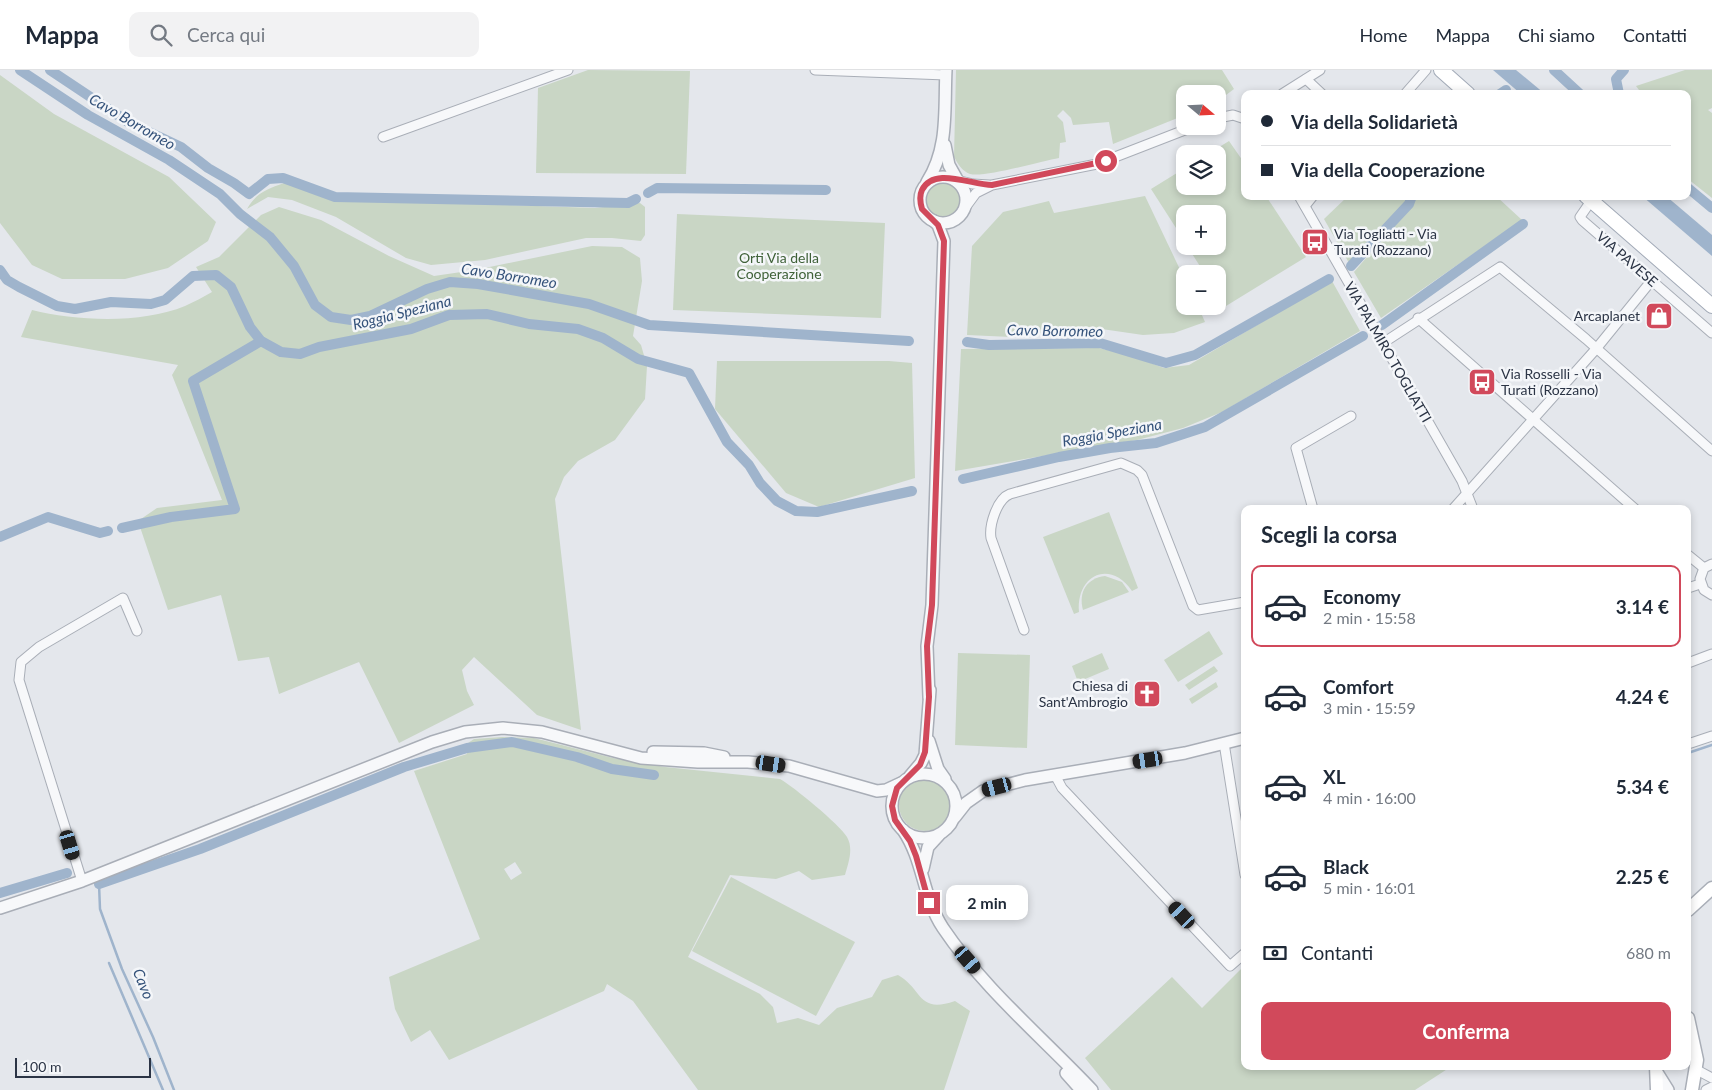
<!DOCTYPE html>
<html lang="it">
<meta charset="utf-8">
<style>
body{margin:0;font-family:Lato,sans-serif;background:#f2f2f3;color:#1f2937;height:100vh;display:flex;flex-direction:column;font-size:19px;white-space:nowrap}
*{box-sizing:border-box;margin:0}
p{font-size:16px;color:#747a83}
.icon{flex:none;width:28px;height:28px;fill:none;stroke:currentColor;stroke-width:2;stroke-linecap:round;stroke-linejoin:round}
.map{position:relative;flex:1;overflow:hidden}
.side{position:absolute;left:1241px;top:435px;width:450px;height:565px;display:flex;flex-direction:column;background:#fff;border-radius:10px;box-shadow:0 2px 8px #0003}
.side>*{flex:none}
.banner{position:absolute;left:1241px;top:20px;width:450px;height:110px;border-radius:10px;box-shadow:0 2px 8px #0003;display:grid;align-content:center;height:110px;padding:0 20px;background:#fff}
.needle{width:32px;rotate:109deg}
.tools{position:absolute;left:1176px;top:15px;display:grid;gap:10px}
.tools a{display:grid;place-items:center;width:50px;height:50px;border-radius:10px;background:#fff;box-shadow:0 2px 8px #0003;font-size:25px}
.scale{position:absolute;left:15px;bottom:12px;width:136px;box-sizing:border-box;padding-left:5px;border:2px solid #2b3445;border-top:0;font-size:14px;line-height:18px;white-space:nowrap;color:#2b3445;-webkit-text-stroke:4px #f4f6f9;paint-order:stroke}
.end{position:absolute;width:22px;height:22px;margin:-11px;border:6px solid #d1495b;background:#fff;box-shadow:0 0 0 2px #fff}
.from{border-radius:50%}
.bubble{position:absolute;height:35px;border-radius:10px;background:#fff;box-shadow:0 2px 8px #0003;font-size:16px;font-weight:700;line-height:35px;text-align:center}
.car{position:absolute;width:15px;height:30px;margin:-15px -8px;border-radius:6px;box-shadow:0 0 4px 1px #0007;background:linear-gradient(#222 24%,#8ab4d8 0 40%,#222 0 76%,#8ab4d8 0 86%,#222 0)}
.banner b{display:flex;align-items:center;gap:18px;height:48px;font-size:19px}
.banner b+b{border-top:1px solid #e0e1e3}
.banner i{width:12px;height:12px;background:#1f2937}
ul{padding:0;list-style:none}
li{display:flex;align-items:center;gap:15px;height:82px;margin:0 10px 8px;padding:0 10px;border:2px solid transparent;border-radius:10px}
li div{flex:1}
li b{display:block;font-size:19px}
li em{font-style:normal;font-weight:700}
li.selected{border-color:#d1495b}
li>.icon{width:45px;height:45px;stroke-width:1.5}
h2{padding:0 20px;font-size:22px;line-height:60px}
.pay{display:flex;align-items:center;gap:12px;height:55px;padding:0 20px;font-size:19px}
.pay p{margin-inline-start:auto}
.button{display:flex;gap:10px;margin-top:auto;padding:10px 20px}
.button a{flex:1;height:58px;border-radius:10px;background:#d1495b;color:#fff;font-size:20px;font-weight:700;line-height:58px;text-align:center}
header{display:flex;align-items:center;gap:30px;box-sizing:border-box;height:70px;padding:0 25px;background:#fff;border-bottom:1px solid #e0e1e3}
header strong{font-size:24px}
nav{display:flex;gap:28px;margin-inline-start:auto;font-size:18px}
.search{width:350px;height:45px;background:#f2f2f3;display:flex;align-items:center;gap:12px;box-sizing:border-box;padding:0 18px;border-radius:10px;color:#747a83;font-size:19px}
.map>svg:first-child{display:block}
.green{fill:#c9d6c5;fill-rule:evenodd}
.water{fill:#9fb4cc}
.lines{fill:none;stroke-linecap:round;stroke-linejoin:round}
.stream{stroke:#9fb4cc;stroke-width:2.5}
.canal{stroke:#9fb4cc;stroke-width:10}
.minor-casing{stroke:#a9aeb7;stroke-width:11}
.tertiary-casing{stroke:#a9aeb7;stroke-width:14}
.secondary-casing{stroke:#a9aeb7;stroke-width:15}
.primary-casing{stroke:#a3abb8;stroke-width:16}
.minor{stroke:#f7f8fa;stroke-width:9}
.tertiary{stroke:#f7f8fa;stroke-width:11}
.secondary{stroke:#fff;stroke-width:12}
.primary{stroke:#fff;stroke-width:14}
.route{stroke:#d1495b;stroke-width:6}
.labels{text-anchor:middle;stroke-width:5;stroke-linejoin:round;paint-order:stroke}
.poi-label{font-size:14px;fill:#2b3445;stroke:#f4f6f9;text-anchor:start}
.park-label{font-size:14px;fill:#3f6138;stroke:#f4f6f9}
.street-label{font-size:14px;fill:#2b3445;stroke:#f4f6f9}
.water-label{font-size:15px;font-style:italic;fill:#34527a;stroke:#f4f6f9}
</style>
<header>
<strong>Mappa</strong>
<div class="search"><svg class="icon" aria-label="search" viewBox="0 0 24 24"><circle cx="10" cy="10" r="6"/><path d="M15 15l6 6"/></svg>Cerca qui</div>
<nav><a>Home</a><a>Mappa</a><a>Chi siamo</a><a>Contatti</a></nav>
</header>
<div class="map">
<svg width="1712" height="1020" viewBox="0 0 1712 1020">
<rect width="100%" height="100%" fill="#e4e7ec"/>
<g class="green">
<polygon points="588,0 690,1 686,104 536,103 538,18"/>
<path d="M956,0H1222L1234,19L1218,31V24H1185V45L1113,74L1109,52L1073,55L1071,48L1063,40L1057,46L1063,52L1066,72L1060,73L1059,88C1042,91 984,108 970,104C962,101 958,94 954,87Z"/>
<polygon points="1685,0 1712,0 1712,38 1708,40 1712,43 1712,128 1688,109 1688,24 1642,24 1636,16"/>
<polygon points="0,5 54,44 169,107 216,152 208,171 168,198 125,209 62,209 32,195 0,153"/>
<polygon points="1229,71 1245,94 1245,126 1266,126 1306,187 1226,236 1218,223 1218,204 1205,204 1187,176 1218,176 1218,144 1185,144 1185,172 1151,119 1185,98 1185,116 1218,116 1218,84 1208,84"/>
<circle cx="942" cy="129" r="18"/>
<path d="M284,113L334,128L359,130L595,138L640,133L645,137V165L641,171L612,168H586L485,190L431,195L406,188L336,147L292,130L268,127L247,139C256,123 267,119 284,113Z"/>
<polygon points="1145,126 1185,210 1185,236 1198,236 1205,252 1174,263 1143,265 1088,257 1011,267 967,265 972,176 1003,142 1049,131 1054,143"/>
<polygon points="1348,126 1408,126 1405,133 1349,193 1324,149"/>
<polygon points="1416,126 1496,126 1522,150 1381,248 1354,202 1411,136"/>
<path d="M279,137L321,150L389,186L434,206L475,200L592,176L622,177L640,188L642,211L633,266L641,275L647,296L645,329L615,370L578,391L564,407L555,429L581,660L537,645L474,587L462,600L467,621L474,635L399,673L359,592L279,624L269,587L238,591L221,525L168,540L138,451L157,438L222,430L172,305L178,295L21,267L32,240C76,251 142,254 185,236C194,232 203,227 212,222L196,197L219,187L261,145Z"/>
<polygon points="677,144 885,153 881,248 673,240"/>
<polygon points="1332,211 1360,261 1222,342 1183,358 1137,370 955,401 961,279 1099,278 1132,286 1164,298 1189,295"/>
<polygon points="717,291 889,291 912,293 915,408 819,437 786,423 715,339"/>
<path d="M1109,442L1138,518L1132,521C1110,489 1076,505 1079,542L1074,544L1043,467Z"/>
<path d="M1105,506L1122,512L1129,522L1083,540C1078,522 1087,508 1105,506Z"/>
<polygon points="1209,561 1223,584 1178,612 1164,590"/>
<polygon points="958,583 1030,585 1027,678 955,675"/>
<polygon points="1102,583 1109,599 1078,612 1072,596"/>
<polygon points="1214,596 1218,601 1189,620 1185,615"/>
<polygon points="1216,612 1218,617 1192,634 1189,629"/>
<path d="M502,667L534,668L613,688L665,697L780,709C794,717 839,754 847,767C854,779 848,794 845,805L812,810L799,801L776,809L730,805L688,887L760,924L773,937L777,953L798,948L819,955L837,938L872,927L882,910L898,905C923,919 917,944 955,931L970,941L944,1020H698L633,931L607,914L604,921L449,990L430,960L411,972L395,939L389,907L480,869L414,701L467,684L465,675L474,669ZM515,792L522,803L511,810L504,799Z"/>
<circle cx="925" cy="735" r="26"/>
<polygon points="731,807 855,872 816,946 692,881"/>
<polygon points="1245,895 1245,996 1452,996 1415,1020 1111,1020 1085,988 1172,907 1202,938"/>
</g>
<g class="water">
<polygon points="1493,0 1516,0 1545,24 1521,24"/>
<polygon points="1642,126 1666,126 1712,165 1712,186"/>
</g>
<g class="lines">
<g class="stream">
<polyline points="1688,683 1712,675"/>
<polyline points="99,814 100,839 122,899 153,967 174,1020"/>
<polyline points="109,893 163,1020"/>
</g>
<g class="canal">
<polyline points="20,0 88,45 169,90 220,124 240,144 270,167 294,196 315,235 331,247 351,250 370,246 427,219 450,212 478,214 589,234 649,255 909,271"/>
<polyline points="50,0 128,52 181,77 208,98 234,113 249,124 268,109 283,108 335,127 628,133 636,129"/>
<polyline points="1554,0 1580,24"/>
<polyline points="1500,24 1506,20"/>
<polyline points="1619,24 1616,9 1624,0"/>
<polyline points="1688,118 1712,138"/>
<polyline points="648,123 657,118 826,120"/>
<polyline points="1351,196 1409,134 1412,126"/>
<polyline points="0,200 7,210 19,217 57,236 75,239 111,232 151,234 165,230 193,206 216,205 231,217 250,257 261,271 281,282 300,284 319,277 411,259 449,245 487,244 529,254 578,259 603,268 638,289 689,303 727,372 749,395 760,413 777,431 796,441 817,442 912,421"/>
<polyline points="1382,255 1523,154"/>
<polyline points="967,272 989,275 1100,273 1166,293 1195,285 1329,209"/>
<polyline points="963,409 1059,387 1110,378 1156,373 1205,357 1363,266"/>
<polyline points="122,458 171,447 235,439 193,311 261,271"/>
<polyline points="0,467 48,447 100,463 108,461"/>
<polyline points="99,814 200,779 404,697 467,678 512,672 577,687 612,699 654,705"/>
<polyline points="0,823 67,803"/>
</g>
<g class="minor-casing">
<g id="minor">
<polyline points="815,0 946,5"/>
<polyline points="1306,9 1322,24"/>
<polyline points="1282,24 1320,0"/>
<polyline points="1405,24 1426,0"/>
<polyline points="1218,48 1233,45 1245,49"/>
<polyline points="383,67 568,0"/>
<polyline points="948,108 973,114 989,115"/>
<polyline points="1299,126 1462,411 1473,439"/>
<polyline points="1591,131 1580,147 1582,150 1712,263"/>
<polyline points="1305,136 1313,126"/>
<polyline points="962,142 976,123 992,115 1097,94 1195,56"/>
<polyline points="1418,248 1635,439"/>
<polyline points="1383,273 1500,197 1586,269 1712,381"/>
<polyline points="1313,439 1296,378 1351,346"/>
<polyline points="1453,439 1596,279 1652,210"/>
<polyline points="1688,485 1704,498"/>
<polyline points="1712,494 1704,498 1700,509 1704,520 1712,525"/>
<polyline points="1688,518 1700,514"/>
<path d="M1024,560L991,468C989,455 997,429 1010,424L1121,393L1137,400L1142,405L1193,536L1198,540L1245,532"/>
<polyline points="1688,593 1712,584"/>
<polyline points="1224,673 1245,805"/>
<polyline points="1688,674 1712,666"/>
<polyline points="1055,705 1062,718 1230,896 1245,883"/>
<polyline points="82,811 19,610 21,592 39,577 123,528 137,561"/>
<polyline points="1697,1000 1712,1008"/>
<polyline points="1706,1020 1712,1017"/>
</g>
</g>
<g class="tertiary-casing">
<g id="tertiary">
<polyline points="945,75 949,95 959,113"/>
<circle cx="943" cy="130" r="23"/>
<path d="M927,112C949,78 944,39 946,0"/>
<polyline points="929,627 927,576 932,535 944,171 938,155 934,151"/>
<polyline points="929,671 938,699 945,709"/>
<polyline points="653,682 704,683 724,687"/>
<circle cx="924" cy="736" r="32"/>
<polyline points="910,706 921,693 925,685 930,620"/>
<polyline points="955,747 966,733 983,721 1025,710 1185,683 1245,668"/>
<path d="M903,760C924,791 922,826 943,858C984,919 1042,967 1092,1020"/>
<polyline points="923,799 928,777 939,765"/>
<polyline points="0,838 82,811 432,672 465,662 503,658 542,662 641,688 698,692 748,692 789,696 877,721 886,720 901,713"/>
<polyline points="1066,1003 1081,1020"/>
<polyline points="1658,1004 1668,1020"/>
</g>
</g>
<g class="secondary-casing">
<g id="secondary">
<polyline points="1688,840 1712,818"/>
<polyline points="1688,948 1697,990 1692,1020"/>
<polyline points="1656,996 1657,1020"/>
</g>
</g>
<g class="primary-casing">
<g id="primary">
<polyline points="1441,0 1468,24"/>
<polyline points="1586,126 1712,236"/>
</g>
</g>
<use href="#minor" class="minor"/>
<use href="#tertiary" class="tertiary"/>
<use href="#secondary" class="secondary"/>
<use href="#primary" class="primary"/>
</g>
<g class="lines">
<path class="route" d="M929,833L916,786L910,771L895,750L892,736L897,718L920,695L925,682L929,627L927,576L932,535L944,171L938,155L922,139C920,132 919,126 922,120C934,96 971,115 992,115L1106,91"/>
</g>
<defs>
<g id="bus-square" transform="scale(1.4375)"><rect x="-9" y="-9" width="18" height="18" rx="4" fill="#d1495b" stroke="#f4f6f9"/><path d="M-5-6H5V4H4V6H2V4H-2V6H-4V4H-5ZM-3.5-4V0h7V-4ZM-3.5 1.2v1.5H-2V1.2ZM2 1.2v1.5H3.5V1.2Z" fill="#fff"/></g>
<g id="shop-square" transform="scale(1.4375)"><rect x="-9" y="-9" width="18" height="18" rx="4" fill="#d1495b" stroke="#f4f6f9"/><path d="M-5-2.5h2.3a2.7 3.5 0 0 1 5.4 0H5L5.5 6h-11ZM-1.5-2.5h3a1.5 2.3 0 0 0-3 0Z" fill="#fff"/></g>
<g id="church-square" transform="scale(1.4375)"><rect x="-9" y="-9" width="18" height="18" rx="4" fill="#d1495b" stroke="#f4f6f9"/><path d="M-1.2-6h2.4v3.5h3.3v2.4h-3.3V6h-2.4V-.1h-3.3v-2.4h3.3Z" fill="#fff"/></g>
</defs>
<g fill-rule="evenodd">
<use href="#bus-square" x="1315" y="172"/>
<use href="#shop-square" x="1659" y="246"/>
<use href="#bus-square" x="1482" y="312"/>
<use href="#church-square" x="1147" y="624"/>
</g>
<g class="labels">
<g class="poi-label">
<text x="1334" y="169">Via Togliatti - Via<tspan x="1334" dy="16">Turati (Rozzano)</tspan></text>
<text x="1640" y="251" text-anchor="end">Arcaplanet</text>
<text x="1501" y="309">Via Rosselli - Via<tspan x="1501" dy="16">Turati (Rozzano)</tspan></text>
<text x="1128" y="621" text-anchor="end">Chiesa di<tspan x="1128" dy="16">Sant'Ambrogio</tspan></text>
</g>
<g class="park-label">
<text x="779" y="193">Orti Via della<tspan x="779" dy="16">Cooperazione</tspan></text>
</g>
<g class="street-label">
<text transform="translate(1627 189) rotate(41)" y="5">VIA PAVESE</text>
<text transform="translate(1388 282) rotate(60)" y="5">VIA PALMIRO TOGLIATTI</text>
</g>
<g class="water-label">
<text transform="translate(132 52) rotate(30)" y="5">Cavo Borromeo</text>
<text transform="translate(509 206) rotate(9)" y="5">Cavo Borromeo</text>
<text transform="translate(402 243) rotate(-14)" y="5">Roggia Speziana</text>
<text transform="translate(1055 261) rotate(1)" y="5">Cavo Borromeo</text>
<text transform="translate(1112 363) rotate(-10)" y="5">Roggia Speziana</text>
<text transform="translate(143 914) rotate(68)" y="5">Cavo</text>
</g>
</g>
</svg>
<div class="tools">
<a><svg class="needle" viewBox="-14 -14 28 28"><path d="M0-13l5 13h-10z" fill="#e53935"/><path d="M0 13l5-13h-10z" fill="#747a83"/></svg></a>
<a><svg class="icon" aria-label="layers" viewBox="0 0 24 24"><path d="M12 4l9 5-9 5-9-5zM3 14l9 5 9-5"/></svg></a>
<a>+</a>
<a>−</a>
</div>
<div class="scale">100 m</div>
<i class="end from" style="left:1106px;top:91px"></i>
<i class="end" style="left:929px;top:833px"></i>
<div class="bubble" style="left:946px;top:815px;width:82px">2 min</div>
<i class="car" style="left:1148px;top:690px;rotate:261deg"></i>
<i class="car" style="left:771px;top:694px;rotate:99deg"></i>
<i class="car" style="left:997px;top:717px;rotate:255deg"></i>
<i class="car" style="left:70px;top:775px;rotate:163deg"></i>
<i class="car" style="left:1182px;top:845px;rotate:317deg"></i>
<i class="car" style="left:968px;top:890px;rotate:139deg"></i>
<div class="banner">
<b><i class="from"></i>Via della Solidarietà</b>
<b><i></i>Via della Cooperazione</b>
</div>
<section class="side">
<h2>Scegli la corsa</h2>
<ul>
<li class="selected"><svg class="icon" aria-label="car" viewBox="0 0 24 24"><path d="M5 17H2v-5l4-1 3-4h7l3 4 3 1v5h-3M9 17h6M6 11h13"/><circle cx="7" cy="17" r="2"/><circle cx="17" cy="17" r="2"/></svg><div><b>Economy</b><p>2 min · 15:58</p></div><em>3.14 €</em></li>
<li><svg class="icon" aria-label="car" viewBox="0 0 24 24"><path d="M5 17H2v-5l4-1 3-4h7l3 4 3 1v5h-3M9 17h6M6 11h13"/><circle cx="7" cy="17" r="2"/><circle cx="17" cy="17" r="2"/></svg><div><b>Comfort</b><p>3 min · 15:59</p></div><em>4.24 €</em></li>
<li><svg class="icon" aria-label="car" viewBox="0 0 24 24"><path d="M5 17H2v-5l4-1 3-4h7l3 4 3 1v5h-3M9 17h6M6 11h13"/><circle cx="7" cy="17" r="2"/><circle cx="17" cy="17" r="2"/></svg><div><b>XL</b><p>4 min · 16:00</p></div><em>5.34 €</em></li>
<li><svg class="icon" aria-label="car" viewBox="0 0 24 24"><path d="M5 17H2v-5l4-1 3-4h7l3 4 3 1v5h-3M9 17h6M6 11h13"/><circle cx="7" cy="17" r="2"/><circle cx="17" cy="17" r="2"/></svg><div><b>Black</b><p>5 min · 16:01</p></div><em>2.25 €</em></li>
</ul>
<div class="pay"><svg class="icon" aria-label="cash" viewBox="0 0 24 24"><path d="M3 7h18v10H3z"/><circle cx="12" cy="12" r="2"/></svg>Contanti<p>680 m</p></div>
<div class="button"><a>Conferma</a></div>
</section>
</div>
